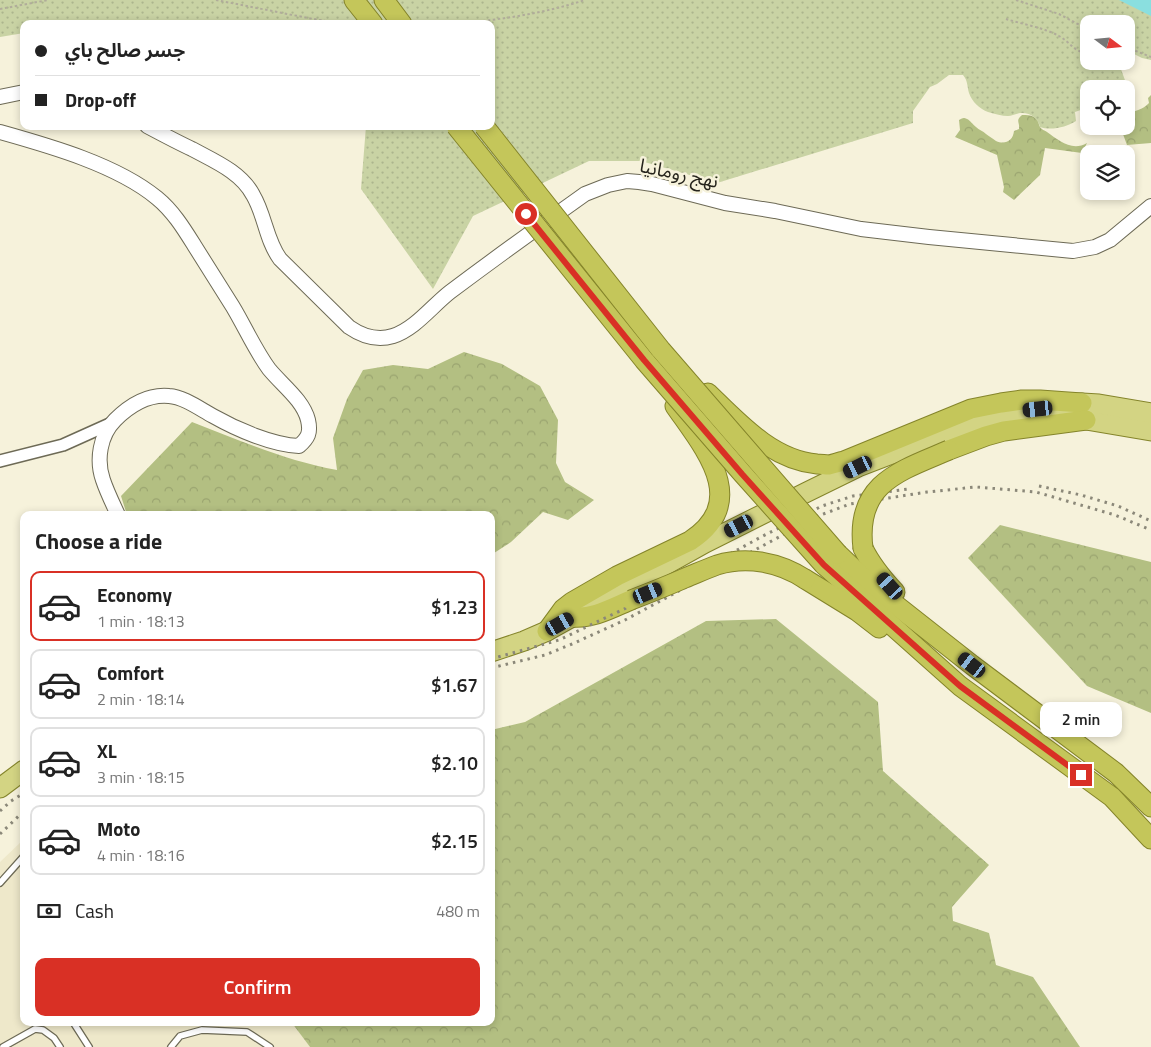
<!DOCTYPE html>
<meta charset="utf-8">
<style>
body{margin:0;font-family:"Titillium Web","Noto Sans Arabic",sans-serif;background:#f2f2f2;color:#222;height:100vh;display:flex;flex-direction:column;font-size:19px;white-space:nowrap}
*{box-sizing:border-box;margin:0}
p{font-size:16px;color:#767676}
.icon{flex:none;width:28px;height:28px;fill:none;stroke:currentColor;stroke-width:2;stroke-linecap:round;stroke-linejoin:round}
.map{position:relative;flex:1;overflow:hidden}
.panel{position:absolute;left:20px;top:511px;width:475px;height:515px;display:flex;flex-direction:column;background:#fff;border-radius:10px;box-shadow:0 2px 8px #0003}
.panel>*{flex:none}
.guide{position:absolute;left:20px;top:20px;width:475px;height:110px;border-radius:10px;box-shadow:0 2px 8px #0003;display:grid;align-content:center;height:110px;padding:0 15px;background:#fff}
.needle{width:32px;rotate:106deg}
.buttons{position:absolute;left:1080px;top:15px;display:grid;gap:10px}
.buttons a{display:grid;place-items:center;width:55px;height:55px;border-radius:10px;background:#fff;box-shadow:0 2px 8px #0003;font-size:25px}
.end{position:absolute;width:22px;height:22px;margin:-11px;border:6px solid #d93025;background:#fff;box-shadow:0 0 0 2px #fff}
.from{border-radius:50%}
.bubble{position:absolute;height:35px;border-radius:10px;background:#fff;box-shadow:0 2px 8px #0003;font-size:16px;font-weight:600;line-height:35px;text-align:center}
.car{position:absolute;width:15px;height:30px;margin:-15px -8px;border-radius:6px;box-shadow:0 0 4px 1px #0007;background:linear-gradient(#222 24%,#8ab4d8 0 40%,#222 0 76%,#8ab4d8 0 86%,#222 0)}
.guide b{display:flex;align-items:center;gap:18px;height:48px;font-size:19px}
.guide b+b{border-top:1px solid #e0e0e0}
.guide i{width:12px;height:12px;background:#222}
ul{padding:0;list-style:none}
li{display:flex;align-items:center;gap:15px;height:70px;margin:0 10px 8px;padding:0 5px;border:2px solid #e0e0e0;border-radius:10px}
li div{flex:1}
li b{display:block;font-size:19px}
li em{font-style:normal;font-weight:600}
li.selected{border-color:#d93025}
li>.icon{width:45px;height:45px;stroke-width:1.5}
h2{padding:0 15px;font-size:22px;line-height:60px}
.pay{display:flex;align-items:center;gap:12px;height:55px;padding:0 15px;font-size:19px}
.pay p{margin-inline-start:auto}
.cta{display:flex;gap:10px;margin-top:auto;padding:10px 15px}
.cta a{flex:1;height:58px;border-radius:10px;background:#d93025;color:#fff;font-size:20px;font-weight:600;line-height:58px;text-align:center}
.map>svg:first-child{display:block}
.built{fill:#eee8ca}
.forest{fill:url(#forest-crowns)}
.park{fill:url(#park-dots)}
.water{fill:#8adfdf}
.lines{fill:none;stroke-linecap:round;stroke-linejoin:round}
.service-casing{stroke:#6d6a56;stroke-width:8}
.minor-casing{stroke:#6d6a56;stroke-width:14}
.tertiary-casing{stroke:#6d6a56;stroke-width:16}
.primary-casing{stroke:#84842a;stroke-width:21}
.trunk-casing{stroke:#84842a;stroke-width:21}
.path{stroke:#b0ac9a;stroke-width:2;stroke-dasharray:2.5 2.5;stroke-linecap:butt}
.service{stroke:#fff;stroke-width:5.5}
.minor{stroke:#fff;stroke-width:11}
.tertiary{stroke:#fff;stroke-width:14}
.primary{stroke:#d3d483;stroke-width:19}
.trunk{stroke:#c4c65a;stroke-width:19}
.rail{stroke:#8b8879;stroke-width:3;stroke-dasharray:2.5 5;stroke-linecap:butt}
.trunk-bridge-casing{stroke:#84842a;stroke-width:21;stroke-linecap:butt}
.trunk-bridge{stroke:#c4c65a;stroke-width:19}
.route{stroke:#d93025;stroke-width:6}
.labels{text-anchor:middle;stroke-width:5;stroke-linejoin:round;paint-order:stroke}
.street-label{font-size:19px;fill:#26241c;stroke:#f6f2db}
</style>
<div class="map">
<svg width="1151" height="1047" viewBox="0 0 1151 1047">
<defs>
<pattern id="forest-crowns" width="20" height="18" patternUnits="userSpaceOnUse" patternTransform="scale(1.25)"><rect width="20" height="18" fill="#b3bf82"/><path d="M2 6a3 3 0 1 1 6 0M12 15a3 3 0 1 1 6 0" fill="none" stroke="#9aa470"/></pattern>
<pattern id="park-dots" width="8" height="8" patternUnits="userSpaceOnUse" patternTransform="scale(1.25)"><rect width="8" height="8" fill="#c9d3a4"/><path d="M2 2h.1M6 6h.1" fill="none" stroke="#acb58d" stroke-width="1.8" stroke-linecap="round"/></pattern>
</defs>
<rect width="100%" height="100%" fill="#f6f2db"/>
<polygon class="built" points="24,839 24,1022 292,1023 310,1047 0,1047 0,862"/>
<g class="forest">
<path d="M1151,95V143L1127,145L1120,126H1126V114C1134,111 1143,110 1149,103L1148,98Z"/>
<path d="M1022,115C1027,115 1030,115 1034,117C1039,120 1038,123 1040,127C1042,130 1044,130 1047,132C1058,140 1072,152 1087,143L1082,153L1045,148L1040,175L1014,200L1003,192L1004,187L997,155L955,137L960,130L959,120C963,118 963,117 967,119C970,120 973,125 976,127C979,130 983,131 986,134C989,136 993,139 996,141C1005,145 1013,141 1014,131L1019,129C1020,122 1015,121 1022,115Z"/>
<path d="M464,352L502,364L540,386L558,420L556,463L565,482L594,500L568,520L543,512L511,542L491,555V515H127L121,496L192,422C239,440 287,461 337,470L333,438L347,399L363,370L393,365L428,369Z"/>
<polygon points="1000,525 1151,562 1151,713 1087,686 968,558"/>
<polygon points="776,619 878,702 883,771 989,865 952,907 953,921 989,933 996,965 1033,977 1080,1047 310,1047 292,1023 491,1022 491,730 525,722 706,621"/>
</g>
<path class="park" d="M0,0H1151V60L1142,58L1126,50V24H1089V61H1118L1126,83L1119,89H1089V107L1075,112L1076,121C1067,127 1051,131 1040,127C1038,118 1030,112 1020,113C1016,114 1012,116 1008,116C1002,116 995,114 988,112C980,109 972,102 969,93C967,86 968,81 963,75H949L937,84L930,87L913,111V123L717,183L641,161H589L473,216L433,289L361,189L366,126H491V24H24V33L0,37Z"/>
<polygon class="water" points="1119,0 1151,0 1151,16"/>
<g class="lines">
<g class="service-casing">
<g id="service">
<polyline points="0,883 24,856"/>
<polyline points="73,1022 89,1047"/>
<polyline points="3,1047 35,1029 43,1030 54,1038 60,1047"/>
<polyline points="171,1047 180,1036 202,1030 247,1032 270,1047"/>
</g>
</g>
<g class="minor-casing">
<polyline id="minor" points="0,461 63,445 112,423"/>
</g>
<g class="tertiary-casing">
<g id="tertiary">
<polyline points="0,97 24,92"/>
<path d="M147,126C162,134 177,142 192,149C214,161 241,172 253,195C265,215 266,240 280,259L349,327C362,336 377,341 393,336C415,329 432,306 450,292C490,262 530,233 571,204L585,194L608,185L627,181L639,182L652,184L725,203L775,211L861,229L929,237L1073,251L1095,247L1110,240L1151,206"/>
<path d="M0,132C50,146 117,165 157,198C173,211 184,229 194,245C207,266 220,286 233,307C245,327 255,350 269,369C282,385 303,400 308,420C311,433 308,438 299,446C272,445 236,429 213,416C200,409 184,397 169,396C148,394 129,406 115,420C100,435 96,460 103,480C107,492 113,504 118,515"/>
</g>
</g>
<g class="primary-casing">
<g id="primary">
<polyline points="1070,415 1086,420 1151,431"/>
<polyline points="491,652 524,641 547,631 705,543 807,492 858,467 905,449 984,421 1025,411 1050,408 1065,404 1082,403 1099,404 1151,413"/>
<polyline points="0,788 24,770"/>
</g>
</g>
<g class="trunk-casing">
<g id="trunk">
<polyline points="354,0 373,24"/>
<polyline points="384,0 402,24"/>
<path d="M708,393C739,423 772,460 817,464C821,464 825,465 829,465C834,464 839,462 844,461L971,409L1001,403L1022,400H1040L1082,403"/>
<polyline points="949,450 986,436 1004,431 1086,420"/>
<path d="M863,548C871,565 882,578 895,592"/>
<polyline points="838,554 873,587 972,665 1116,773 1151,807"/>
<polyline points="824,565 960,686 1112,797 1151,839"/>
<polyline points="805,579 857,611 879,628"/>
<path d="M572,617C593,619 612,608 631,600"/>
<path d="M547,631L558,616L563,609L572,602L617,576L690,541C751,501 704,448 675,406"/>
</g>
</g>
<g class="path">
<polyline points="216,0 308,18 343,24"/>
<polyline points="1016,0 1059,14 1089,30"/>
<polyline points="0,9 48,0"/>
<path d="M1006,19C1022,24 1045,28 1059,36C1070,42 1076,54 1089,53"/>
<path d="M453,24C498,20 542,14 585,0"/>
<polyline points="1126,47 1151,57"/>
</g>
<use href="#service" class="service"/>
<use href="#minor" class="minor"/>
<use href="#tertiary" class="tertiary"/>
<use href="#primary" class="primary"/>
<use href="#trunk" class="trunk"/>
<g class="rail">
<polyline points="1039,486 1081,495 1118,506 1151,521"/>
<polyline points="491,659 559,640 666,589 761,537 822,506 853,496 909,489"/>
<polyline points="491,668 545,655 572,644 625,620 818,516 850,504 927,492 976,487 1036,492 1115,515 1151,530"/>
<polyline points="0,811 11,801 24,793"/>
<polyline points="0,834 24,811"/>
</g>
<g class="trunk-bridge-casing">
<g id="trunk-bridge">
<polyline points="456,126 644,360 742,473 824,565"/>
<polyline points="484,126 661,350 838,554"/>
<path d="M863,548C855,483 900,471 949,450"/>
<path d="M631,600C649,593 667,586 685,578C695,574 706,569 717,565C747,556 779,562 805,579"/>
</g>
</g>
<use href="#trunk-bridge" class="trunk-bridge"/>
</g>
<g class="lines">
<polyline class="route" points="526,214 644,360 742,474 824,565 960,686 1081,775"/>
</g>
<g class="labels">
<g class="street-label">
<text transform="translate(679 173) rotate(12)" y="7">نهج رومانيا</text>
</g>
</g>
</svg>
<div class="buttons">
<a><svg class="needle" viewBox="-14 -14 28 28"><path d="M0-13l5 13h-10z" fill="#e53935"/><path d="M0 13l5-13h-10z" fill="#767676"/></svg></a>
<a><svg class="icon" aria-label="locate" viewBox="0 0 24 24"><circle cx="12" cy="12" r="6"/><path d="M12 2v4M12 18v4M2 12h4M18 12h4"/></svg></a>
<a><svg class="icon" aria-label="layers" viewBox="0 0 24 24"><path d="M12 4l9 5-9 5-9-5zM3 14l9 5 9-5"/></svg></a>
</div>
<i class="end from" style="left:526px;top:214px"></i>
<i class="end" style="left:1081px;top:775px"></i>
<div class="bubble" style="left:1040px;top:702px;width:82px">2 min</div>
<i class="car" style="left:1038px;top:409px;rotate:264deg"></i>
<i class="car" style="left:858px;top:467px;rotate:244deg"></i>
<i class="car" style="left:739px;top:526px;rotate:243deg"></i>
<i class="car" style="left:890px;top:586px;rotate:318deg"></i>
<i class="car" style="left:648px;top:593px;rotate:68deg"></i>
<i class="car" style="left:560px;top:624px;rotate:60deg"></i>
<i class="car" style="left:972px;top:665px;rotate:308deg"></i>
<div class="guide">
<b><i class="from"></i>جسر صالح باي</b>
<b><i></i>Drop-off</b>
</div>
<section class="panel">
<h2>Choose a ride</h2>
<ul>
<li class="selected"><svg class="icon" aria-label="car" viewBox="0 0 24 24"><path d="M5 17H2v-5l4-1 3-4h7l3 4 3 1v5h-3M9 17h6M6 11h13"/><circle cx="7" cy="17" r="2"/><circle cx="17" cy="17" r="2"/></svg><div><b>Economy</b><p>1 min · 18:13</p></div><em>$1.23</em></li>
<li><svg class="icon" aria-label="car" viewBox="0 0 24 24"><path d="M5 17H2v-5l4-1 3-4h7l3 4 3 1v5h-3M9 17h6M6 11h13"/><circle cx="7" cy="17" r="2"/><circle cx="17" cy="17" r="2"/></svg><div><b>Comfort</b><p>2 min · 18:14</p></div><em>$1.67</em></li>
<li><svg class="icon" aria-label="car" viewBox="0 0 24 24"><path d="M5 17H2v-5l4-1 3-4h7l3 4 3 1v5h-3M9 17h6M6 11h13"/><circle cx="7" cy="17" r="2"/><circle cx="17" cy="17" r="2"/></svg><div><b>XL</b><p>3 min · 18:15</p></div><em>$2.10</em></li>
<li><svg class="icon" aria-label="car" viewBox="0 0 24 24"><path d="M5 17H2v-5l4-1 3-4h7l3 4 3 1v5h-3M9 17h6M6 11h13"/><circle cx="7" cy="17" r="2"/><circle cx="17" cy="17" r="2"/></svg><div><b>Moto</b><p>4 min · 18:16</p></div><em>$2.15</em></li>
</ul>
<div class="pay"><svg class="icon" aria-label="cash" viewBox="0 0 24 24"><path d="M3 7h18v10H3z"/><circle cx="12" cy="12" r="2"/></svg>Cash<p>480 m</p></div>
<div class="cta"><a>Confirm</a></div>
</section>
</div>
